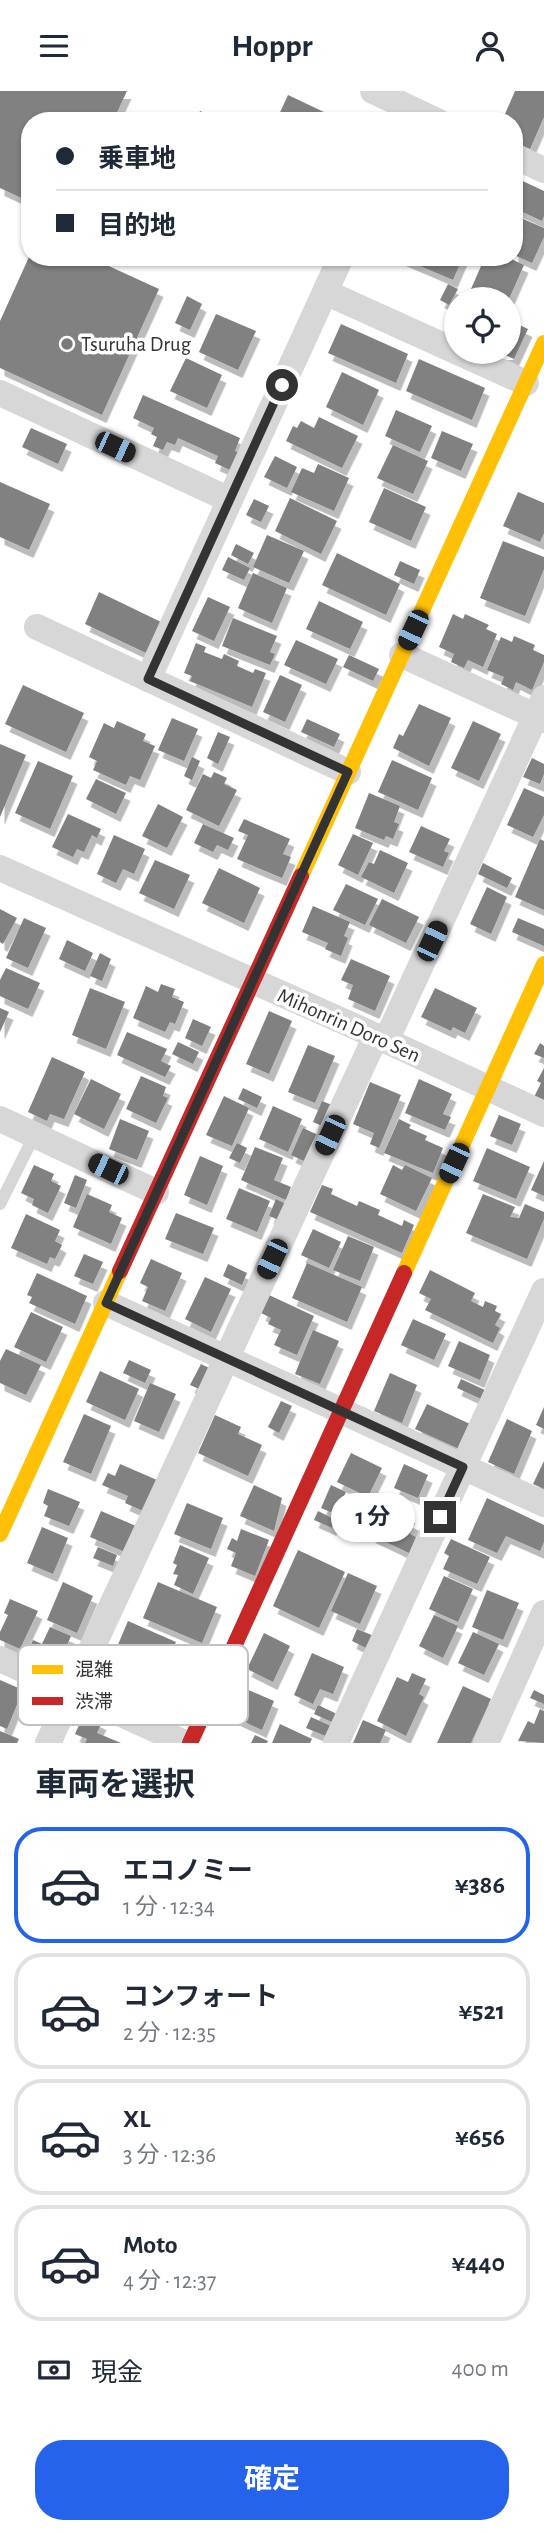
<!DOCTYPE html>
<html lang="ja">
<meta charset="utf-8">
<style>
body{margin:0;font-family:"Alegreya Sans","Noto Sans JP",sans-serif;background:#f2f2f3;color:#1f2937;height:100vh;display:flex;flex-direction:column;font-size:26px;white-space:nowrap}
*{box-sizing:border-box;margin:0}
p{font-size:23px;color:#747a83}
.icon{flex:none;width:38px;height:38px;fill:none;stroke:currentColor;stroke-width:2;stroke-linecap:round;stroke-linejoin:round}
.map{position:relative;height:1652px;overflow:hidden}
.panel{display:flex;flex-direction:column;background:#fff;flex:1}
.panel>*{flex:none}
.guide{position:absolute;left:21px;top:21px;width:502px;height:154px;border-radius:28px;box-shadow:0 2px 5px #0004;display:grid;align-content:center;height:154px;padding:0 35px;background:#fff}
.buttons{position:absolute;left:444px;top:196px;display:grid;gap:14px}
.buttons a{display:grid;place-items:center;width:77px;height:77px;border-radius:50%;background:#fff;box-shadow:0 2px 5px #0004;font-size:35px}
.end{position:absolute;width:32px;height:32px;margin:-16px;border:9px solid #333;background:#fff;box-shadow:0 0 0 4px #fff}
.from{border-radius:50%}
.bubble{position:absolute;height:49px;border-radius:24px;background:#fff;box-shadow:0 2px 5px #0004;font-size:23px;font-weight:700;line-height:49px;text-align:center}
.car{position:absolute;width:21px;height:42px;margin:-21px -10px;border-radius:9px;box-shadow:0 0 5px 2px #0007;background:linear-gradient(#222 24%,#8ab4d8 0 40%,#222 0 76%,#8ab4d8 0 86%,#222 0)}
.guide b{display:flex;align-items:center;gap:24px;height:66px;font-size:26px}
.guide b+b{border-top:2px solid #e0e1e3}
.guide i{width:18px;height:18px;background:#1f2937}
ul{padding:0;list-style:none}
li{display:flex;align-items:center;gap:21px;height:116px;margin:0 14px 10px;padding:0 21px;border:4px solid #e0e1e3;border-radius:28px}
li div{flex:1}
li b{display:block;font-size:26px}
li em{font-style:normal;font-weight:700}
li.active{border-color:#2563eb}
li>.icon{width:63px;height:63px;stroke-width:1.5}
h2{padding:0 35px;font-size:32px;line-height:84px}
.pay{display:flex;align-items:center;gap:18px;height:77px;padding:0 35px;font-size:26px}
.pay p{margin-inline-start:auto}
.action{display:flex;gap:14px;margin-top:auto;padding:14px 35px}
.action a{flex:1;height:80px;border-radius:28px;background:#2563eb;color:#fff;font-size:28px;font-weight:700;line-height:80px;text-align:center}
header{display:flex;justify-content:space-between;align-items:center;height:91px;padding:0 35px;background:#fff;font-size:32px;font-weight:700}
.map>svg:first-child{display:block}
.building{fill:#818181;filter:url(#shadow)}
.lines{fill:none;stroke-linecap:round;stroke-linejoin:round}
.lane{stroke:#d7d7d7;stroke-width:12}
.street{stroke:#d7d7d7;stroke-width:26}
.slow{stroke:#ffc107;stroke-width:16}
.jam{stroke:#c62828;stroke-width:16}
.route{stroke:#333;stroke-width:9}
.poi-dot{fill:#7a7a7a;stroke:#fff;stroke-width:2.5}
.labels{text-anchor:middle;stroke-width:7;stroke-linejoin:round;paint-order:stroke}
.poi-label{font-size:21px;fill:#333;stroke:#fff;text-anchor:start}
.street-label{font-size:21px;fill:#333;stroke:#fff}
.key{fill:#fff;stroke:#c2c2c2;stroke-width:2}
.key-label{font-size:19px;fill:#333}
</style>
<header><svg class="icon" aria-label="menu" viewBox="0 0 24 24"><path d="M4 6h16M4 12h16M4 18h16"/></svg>Hoppr<svg class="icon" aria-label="person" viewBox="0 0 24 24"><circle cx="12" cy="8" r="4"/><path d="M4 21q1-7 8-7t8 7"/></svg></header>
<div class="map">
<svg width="544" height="1652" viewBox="0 0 544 1652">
<defs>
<filter id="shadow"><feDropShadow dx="4.5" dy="8" stdDeviation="0" flood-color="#0004"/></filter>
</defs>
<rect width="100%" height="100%" fill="#fff"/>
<g class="building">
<polygon points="0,0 127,0 113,30 30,30 30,111 0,97"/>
<polygon points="515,0 544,0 544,26 530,58 514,51 514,30 502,30"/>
<polygon points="288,4 343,30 276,30"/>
<polygon points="200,20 215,27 214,30 196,30"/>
<polygon points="514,86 544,100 544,125 542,130 514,117"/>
<polygon points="514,124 544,137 544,146 532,172 514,164"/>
<polygon points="29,166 89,166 159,198 102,324 0,277 0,230"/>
<polygon points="399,166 463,166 453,189"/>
<polygon points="485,166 507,166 524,174 509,208 493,208 471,198"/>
<polygon points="448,193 458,198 449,214 440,209"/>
<polygon points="187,205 202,213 190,239 175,232"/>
<polygon points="216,223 256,240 238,279 199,261"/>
<polygon points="509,229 528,238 514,268 499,261 509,261"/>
<polygon points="341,233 408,263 396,292 328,262"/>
<polygon points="186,267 222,284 207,317 170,300"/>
<polygon points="419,268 485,297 472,329 406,300"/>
<polygon points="342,281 379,299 363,334 326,316"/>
<polygon points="143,304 240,347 235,360 240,362 232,380 215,372 218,365 178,347 175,354 167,351 163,359 153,355 157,346 151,343 154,337 133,327"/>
<polygon points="396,319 432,335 420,361 385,345"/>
<polygon points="319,326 358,345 342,377 286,350 293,335 297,337 301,330 314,337"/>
<polygon points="31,337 67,353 58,373 22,356"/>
<polygon points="442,340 473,353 461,380 431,367"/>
<polygon points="393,354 428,370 413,403 377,387"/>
<polygon points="275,365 297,376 287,397 264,386"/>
<polygon points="318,373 349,387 334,420 291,401 302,377 314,382"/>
<polygon points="0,391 50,413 29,459 0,446"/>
<polygon points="384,397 426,416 411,450 369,431"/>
<polygon points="518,401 544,412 544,442 540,451 503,435"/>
<polygon points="290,407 337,430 321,463 275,440"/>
<polygon points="254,408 269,415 261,431 246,424"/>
<polygon points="267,444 304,460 289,492 253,476"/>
<polygon points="503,450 544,466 544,478 525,525 480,507"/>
<polygon points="236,453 254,462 248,473 231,464"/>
<polygon points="337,462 400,493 386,524 322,494"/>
<polygon points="228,466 250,477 244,489 222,479"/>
<polygon points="400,470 420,479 414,493 394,484"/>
<polygon points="253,482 287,497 272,532 238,517"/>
<polygon points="99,501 161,531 146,562 85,533"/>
<polygon points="208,506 230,516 214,550 192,540"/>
<polygon points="319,510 363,531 350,558 306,538"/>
<polygon points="453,523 463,528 465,523 489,534 486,538 497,543 483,576 468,569 464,577 451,571 454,563 439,556"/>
<polygon points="233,527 277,545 270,561 275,563 270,574 222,555"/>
<polygon points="514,545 535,554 533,559 544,564 544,571 532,599 516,591 513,599 501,593 504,586 487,579 501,546 512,551"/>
<polygon points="296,549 338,568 326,593 284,574"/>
<polygon points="196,552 206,556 204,561 222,568 224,563 239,570 237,575 253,582 255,578 266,582 252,616 190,590 192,585 184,582"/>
<polygon points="349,564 379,578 373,590 343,576"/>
<polygon points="280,584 302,594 285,631 263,621"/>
<polygon points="23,594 84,622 66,661 5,633"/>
<polygon points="419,613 451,627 429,675 393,657 399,643 403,645"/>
<polygon points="172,627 198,638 184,670 158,659"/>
<polygon points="307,628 340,643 334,656 301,641"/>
<polygon points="117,630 146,643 143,650 155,655 140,689 130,685 126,694 93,679 97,670 89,666 104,632 114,637"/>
<polygon points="473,630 501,643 479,690 451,677"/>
<polygon points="218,641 230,646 218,673 207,667"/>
<polygon points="0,653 26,664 0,726"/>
<polygon points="192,666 200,670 192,689 184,685"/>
<polygon points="532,667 544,673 544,683 540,693 523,686"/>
<polygon points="392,669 432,687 418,719 378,701"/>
<polygon points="38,670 73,685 50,738 15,722"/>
<polygon points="214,681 227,687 224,693 237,699 219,735 186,719 203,683 211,687"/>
<polygon points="96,688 126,702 116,723 86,708"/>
<polygon points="524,697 544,706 544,724 533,746 507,734"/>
<polygon points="369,702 400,715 394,731 399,733 393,748 386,745 384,749 355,737"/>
<polygon points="158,713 183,726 167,757 142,745"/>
<polygon points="68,723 101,738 97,747 92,744 84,761 77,758 73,766 52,756"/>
<polygon points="244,728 290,748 283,763 291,766 282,787 237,768 248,744 238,740"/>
<polygon points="203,733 234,747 228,759 217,754 213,761 194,752"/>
<polygon points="421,735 450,748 444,760 449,762 443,776 409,761"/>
<polygon points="353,743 373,752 358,784 338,774"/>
<polygon points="114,744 145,758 134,783 123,778 116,792 97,783"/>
<polygon points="540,748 544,750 544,819 515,806"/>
<polygon points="380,759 408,772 394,802 361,786 369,771 374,773"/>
<polygon points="155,769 190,784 174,818 139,802"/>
<polygon points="483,772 512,787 507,797 478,783"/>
<polygon points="219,777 260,797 244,832 202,812"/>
<polygon points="346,793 378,808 365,834 333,819"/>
<polygon points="487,796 507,806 491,843 470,833"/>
<polygon points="382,808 419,826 406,852 369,834"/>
<polygon points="313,815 350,831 344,845 348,847 341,865 325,858 328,852 302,841"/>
<polygon points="0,818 17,827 3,853 0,851"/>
<polygon points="24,827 46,837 28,877 6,867"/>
<polygon points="518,827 544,838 544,855 512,841"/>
<polygon points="67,849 93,862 85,880 59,868"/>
<polygon points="100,862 111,868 102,890 90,885"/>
<polygon points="351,868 390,885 375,920 348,908 353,894 341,889"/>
<polygon points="6,877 40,892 28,918 0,905 0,889"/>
<polygon points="161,893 175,898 172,906 184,911 175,933 170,931 165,941 133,927 146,895 158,901"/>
<polygon points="90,897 125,911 106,958 72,944"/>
<polygon points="435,897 477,917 465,942 453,936 451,940 421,926"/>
<polygon points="0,917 9,921 0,941"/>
<polygon points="269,920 292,930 269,983 246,973"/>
<polygon points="193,928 211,936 202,955 185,947"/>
<polygon points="127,941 167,958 161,970 171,975 165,986 117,964"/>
<polygon points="178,951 199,961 193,973 172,963"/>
<polygon points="540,952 544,955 544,967 534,963"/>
<polygon points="308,954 335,965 315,1012 288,1001"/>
<polygon points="52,966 85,981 64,1028 50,1023 47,1030 28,1021"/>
<polygon points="544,977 544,1011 534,1006 541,992 537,990"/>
<polygon points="141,985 166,996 163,1005 168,1007 156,1032 126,1018"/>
<polygon points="91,988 121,1003 104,1038 74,1023"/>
<polygon points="419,988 452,1003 443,1023 451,1026 445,1039 405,1022"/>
<polygon points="370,991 401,1004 379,1057 370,1053 374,1042 353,1033"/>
<polygon points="243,997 262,1006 257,1017 238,1008"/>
<polygon points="224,1005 249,1017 232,1055 206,1044"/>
<polygon points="322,1010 332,1014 322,1035 313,1031"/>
<polygon points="273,1015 302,1028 288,1061 259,1048"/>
<polygon points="499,1024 521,1033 512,1054 490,1045"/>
<polygon points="120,1028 149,1040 137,1069 109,1058"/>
<polygon points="399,1028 411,1034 409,1037 427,1045 425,1049 443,1057 433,1082 384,1062"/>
<polygon points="303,1037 318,1044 306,1071 291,1064"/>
<polygon points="237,1052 247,1057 240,1072 229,1067"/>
<polygon points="255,1056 283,1067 274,1089 291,1096 286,1109 241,1089"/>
<polygon points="487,1057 530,1076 516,1108 473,1090"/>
<polygon points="200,1065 223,1075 207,1114 184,1104"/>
<polygon points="544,1070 544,1105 531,1099"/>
<polygon points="34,1074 54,1083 51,1090 61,1095 48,1122 32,1114 34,1108 21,1102"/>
<polygon points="393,1074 402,1079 405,1074 432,1087 416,1120 380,1103"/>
<polygon points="75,1084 87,1089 76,1117 64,1112"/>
<polygon points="322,1094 333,1098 331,1103 357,1115 359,1110 380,1119 378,1124 402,1135 404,1129 414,1134 402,1162 310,1121"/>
<polygon points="239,1097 270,1110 257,1141 226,1128"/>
<polygon points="87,1103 112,1114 109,1121 122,1127 111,1153 73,1136"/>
<polygon points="483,1103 515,1116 510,1126 519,1127 525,1113 544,1121 544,1128 527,1168 466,1142"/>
<polygon points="276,1108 286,1113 279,1129 269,1125"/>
<polygon points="176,1122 214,1137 203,1163 165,1148"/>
<polygon points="26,1123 60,1139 55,1150 62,1154 55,1168 50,1166 47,1173 11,1157"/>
<polygon points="313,1138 341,1151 329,1177 301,1164"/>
<polygon points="348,1145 374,1156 360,1190 333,1179"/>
<polygon points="84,1163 103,1171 93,1193 74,1185"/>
<polygon points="151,1168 182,1182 165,1220 142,1210 148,1196 140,1192"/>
<polygon points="307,1172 362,1196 347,1231 292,1207"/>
<polygon points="228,1173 247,1182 242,1194 223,1185"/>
<polygon points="430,1179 475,1202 471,1210 483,1216 485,1210 497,1215 495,1220 501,1223 495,1234 500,1237 493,1252 425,1219 431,1208 419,1202"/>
<polygon points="37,1182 87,1205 75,1233 29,1212 32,1206 27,1204"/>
<polygon points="205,1186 231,1198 211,1241 185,1228"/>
<polygon points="269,1204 314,1225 297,1264 274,1254 281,1239 268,1233 271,1227 261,1222"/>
<polygon points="31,1221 63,1236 46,1271 14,1256"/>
<polygon points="413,1228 446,1243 434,1269 401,1254"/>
<polygon points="313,1239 339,1250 320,1293 295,1283"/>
<polygon points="459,1250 490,1264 480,1289 448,1275"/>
<polygon points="6,1258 41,1274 26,1304 0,1292 0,1270"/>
<polygon points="129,1269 151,1279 145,1292 123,1282"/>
<polygon points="201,1273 209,1277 199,1298 190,1294"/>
<polygon points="100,1280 139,1298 125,1329 86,1311"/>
<polygon points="390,1282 417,1294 402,1332 374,1320"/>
<polygon points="461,1288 485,1299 481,1308 457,1297"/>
<polygon points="150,1292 176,1303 159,1341 134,1330"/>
<polygon points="281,1310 292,1315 279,1342 268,1336"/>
<polygon points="427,1313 470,1333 459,1358 415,1338"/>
<polygon points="544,1316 544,1338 536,1334"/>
<polygon points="84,1323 111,1335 91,1383 63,1371"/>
<polygon points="215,1324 241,1336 238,1343 262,1354 248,1385 198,1362"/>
<polygon points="507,1328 532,1340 514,1383 488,1371"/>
<polygon points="351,1362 382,1377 368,1406 337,1391"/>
<polygon points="544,1370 544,1398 533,1393"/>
<polygon points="120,1373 157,1389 143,1420 125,1412 128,1405 102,1394 108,1382 115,1385"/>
<polygon points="404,1373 428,1384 418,1407 394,1397"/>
<polygon points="254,1394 282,1407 274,1440 240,1425"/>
<polygon points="331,1394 346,1401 335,1423 321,1417"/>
<polygon points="48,1398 80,1411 69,1435 44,1425 48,1415 43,1412"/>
<polygon points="487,1407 544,1434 544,1451 540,1460 506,1445 497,1462 468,1449"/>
<polygon points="187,1412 223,1427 211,1458 174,1443"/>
<polygon points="384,1417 415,1432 410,1443 416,1446 409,1462 371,1444"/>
<polygon points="101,1420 136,1435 125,1461 90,1446"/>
<polygon points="318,1420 336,1429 332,1437 314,1429"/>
<polygon points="42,1436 68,1447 53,1483 27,1472"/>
<polygon points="241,1438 269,1449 255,1485 231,1475 236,1462 227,1458 232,1447 237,1450"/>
<polygon points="451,1448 490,1466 477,1493 443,1478 449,1465 444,1462"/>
<polygon points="180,1454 209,1467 193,1503 174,1494 178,1484 173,1483 177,1474 173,1472"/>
<polygon points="98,1456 117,1464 113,1475 93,1467"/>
<polygon points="298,1459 345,1481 319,1537 273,1515"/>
<polygon points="348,1482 377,1495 360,1533 331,1520"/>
<polygon points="444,1485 473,1498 458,1531 429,1518"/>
<polygon points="63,1491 93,1505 77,1542 47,1529"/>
<polygon points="158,1491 217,1516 202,1552 143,1527"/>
<polygon points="487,1499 519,1512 503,1549 472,1536"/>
<polygon points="10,1508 38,1520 20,1558 0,1549 0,1541 8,1524 4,1522"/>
<polygon points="434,1524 458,1535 443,1567 419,1555"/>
<polygon points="128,1530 176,1551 162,1583 133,1571 136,1564 117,1556"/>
<polygon points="50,1536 71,1545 57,1577 26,1563 33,1549 42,1553"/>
<polygon points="357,1538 374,1545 368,1558 352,1550"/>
<polygon points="473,1541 499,1553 484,1584 458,1572"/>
<polygon points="264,1542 290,1555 273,1591 247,1578"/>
<polygon points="312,1562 344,1576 333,1603 320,1598 313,1613 294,1604"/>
<polygon points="412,1582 426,1588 419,1603 424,1606 406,1645 377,1630 397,1586 408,1591"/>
<polygon points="0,1589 23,1599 7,1638 0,1635"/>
<polygon points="239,1595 274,1610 262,1639 227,1623"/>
<polygon points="463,1595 491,1608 471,1652 437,1652"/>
<polygon points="534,1599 544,1604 544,1613 530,1607"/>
<polygon points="318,1614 337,1623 334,1632 314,1623"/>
<polygon points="540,1618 544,1620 544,1652 518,1650 528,1630 534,1633"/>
<polygon points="84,1623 102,1631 97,1642 121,1652 85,1652 87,1648 75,1643"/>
<polygon points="311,1626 333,1636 328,1646 306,1637"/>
<polygon points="363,1629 386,1639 380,1652 353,1652"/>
<polygon points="280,1633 312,1648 310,1652 272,1652"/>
<polygon points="0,1640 19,1648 17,1652 0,1652"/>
<polygon points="255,1644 268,1650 267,1652 251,1652"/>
</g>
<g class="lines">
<polyline class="lane" points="0,1113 35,1043"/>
<g class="street">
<polyline points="373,0 437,30"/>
<polyline points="514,65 544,79"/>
<polyline points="325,201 526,292"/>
<polyline points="0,302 230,409"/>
<polyline points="37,536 348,681"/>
<polyline points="402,564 544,629"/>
<polyline points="148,588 341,166"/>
<polyline points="0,777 376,945 544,1023"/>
<polyline points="386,950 544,607"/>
<polyline points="0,1028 156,1101"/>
<polyline points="106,1212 544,1413"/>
<polyline points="0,1568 185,1652"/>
<polyline points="48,1652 376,945"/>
<polyline points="336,1652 544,1200"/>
<polyline points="486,1652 544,1522"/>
</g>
<g class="slow">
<polyline points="301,785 544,252"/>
<polyline points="404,1182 544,873"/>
<polyline points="0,1443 120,1180"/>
</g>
<g class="jam">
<polyline points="120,1180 301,785"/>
<polyline points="190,1652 404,1182"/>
</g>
</g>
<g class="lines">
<polyline class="route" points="282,294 148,588 348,681 106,1212 463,1376 440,1426"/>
</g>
<circle class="poi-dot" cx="67" cy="253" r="7"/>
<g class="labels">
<g class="poi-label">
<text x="81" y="260">Tsuruha Drug</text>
</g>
<g class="street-label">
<text transform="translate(349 934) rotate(24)" y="7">Mihonrin Doro Sen</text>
</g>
</g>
<rect x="18" y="1554" width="230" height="80" rx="10" class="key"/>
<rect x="32" y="1574" width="31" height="9" fill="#ffc107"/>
<rect x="32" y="1606" width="31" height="8" fill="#c62828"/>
<g class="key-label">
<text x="75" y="1585">混雑</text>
<text x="75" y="1617">渋滞</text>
</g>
</svg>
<div class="buttons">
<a><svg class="icon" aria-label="locate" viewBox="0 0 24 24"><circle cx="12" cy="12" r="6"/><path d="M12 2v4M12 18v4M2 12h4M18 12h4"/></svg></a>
</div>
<i class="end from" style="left:282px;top:294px"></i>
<i class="end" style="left:440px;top:1426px"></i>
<div class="bubble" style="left:331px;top:1402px;width:84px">1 分</div>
<i class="car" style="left:115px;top:356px;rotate:115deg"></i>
<i class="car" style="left:413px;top:539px;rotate:205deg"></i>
<i class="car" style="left:432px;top:850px;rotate:25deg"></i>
<i class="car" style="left:330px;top:1044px;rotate:205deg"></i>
<i class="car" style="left:454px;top:1072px;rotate:205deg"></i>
<i class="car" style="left:108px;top:1078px;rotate:296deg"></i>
<i class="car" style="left:272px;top:1168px;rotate:205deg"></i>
<div class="guide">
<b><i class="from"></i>乗車地</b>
<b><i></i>目的地</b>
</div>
</div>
<section class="panel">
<h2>車両を選択</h2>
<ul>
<li class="active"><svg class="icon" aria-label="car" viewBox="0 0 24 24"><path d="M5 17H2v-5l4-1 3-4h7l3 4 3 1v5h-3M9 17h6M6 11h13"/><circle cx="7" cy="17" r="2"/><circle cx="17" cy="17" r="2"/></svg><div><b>エコノミー</b><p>1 分 · 12:34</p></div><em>¥386</em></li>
<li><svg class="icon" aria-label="car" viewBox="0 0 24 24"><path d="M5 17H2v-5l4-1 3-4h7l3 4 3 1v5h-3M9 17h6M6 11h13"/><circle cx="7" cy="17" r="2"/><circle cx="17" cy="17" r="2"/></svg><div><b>コンフォート</b><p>2 分 · 12:35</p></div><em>¥521</em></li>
<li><svg class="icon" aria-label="car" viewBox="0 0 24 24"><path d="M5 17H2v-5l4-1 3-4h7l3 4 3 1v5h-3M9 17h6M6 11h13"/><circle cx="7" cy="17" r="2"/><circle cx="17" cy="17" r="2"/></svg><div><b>XL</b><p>3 分 · 12:36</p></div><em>¥656</em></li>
<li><svg class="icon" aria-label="car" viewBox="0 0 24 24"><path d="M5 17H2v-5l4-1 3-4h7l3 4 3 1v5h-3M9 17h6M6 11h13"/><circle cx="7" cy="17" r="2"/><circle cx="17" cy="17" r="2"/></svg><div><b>Moto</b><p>4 分 · 12:37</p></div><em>¥440</em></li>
</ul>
<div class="pay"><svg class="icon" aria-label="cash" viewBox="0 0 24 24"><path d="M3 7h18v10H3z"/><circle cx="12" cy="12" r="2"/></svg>現金<p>400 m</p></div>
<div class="action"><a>確定</a></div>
</section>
